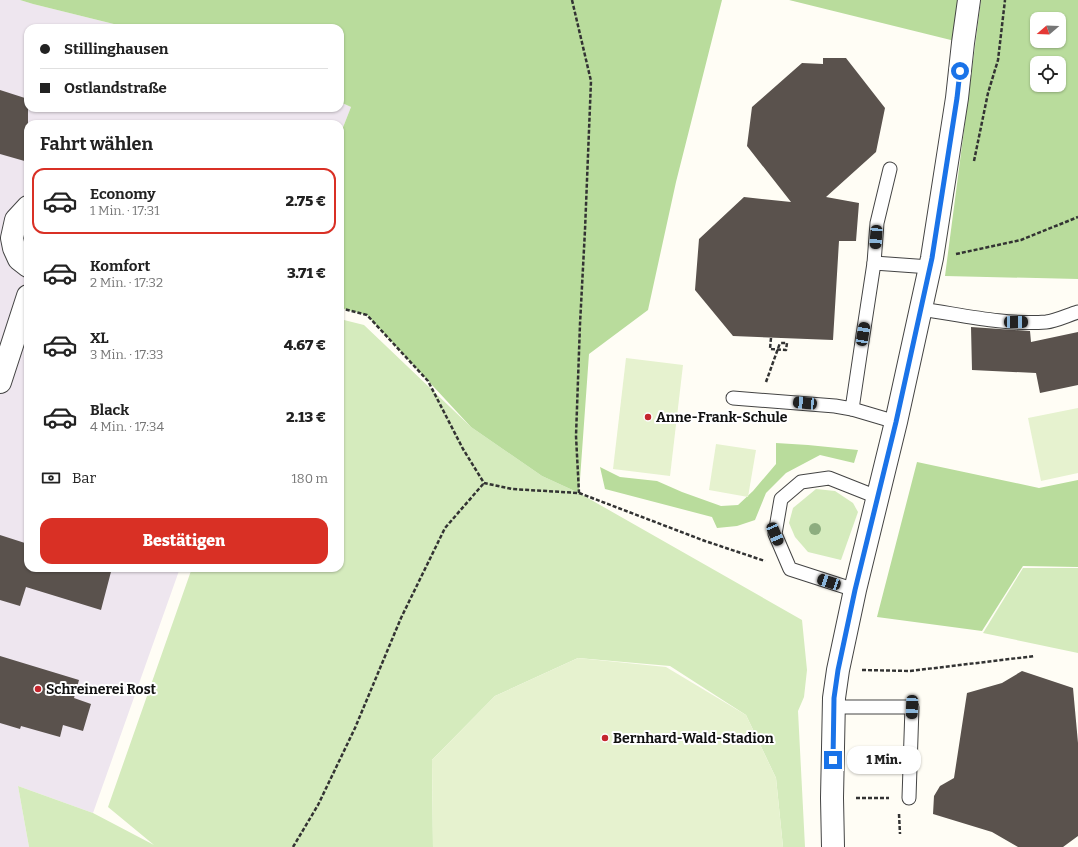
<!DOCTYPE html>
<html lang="de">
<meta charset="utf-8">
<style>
body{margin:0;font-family:Bitter,serif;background:#f2f2f2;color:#222;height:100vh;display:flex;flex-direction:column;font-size:15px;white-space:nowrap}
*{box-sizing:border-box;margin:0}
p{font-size:13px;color:#767676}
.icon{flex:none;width:22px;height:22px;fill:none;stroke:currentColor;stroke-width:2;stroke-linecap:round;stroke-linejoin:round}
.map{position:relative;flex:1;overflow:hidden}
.side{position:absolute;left:24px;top:120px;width:320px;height:452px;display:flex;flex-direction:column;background:#fff;border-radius:12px;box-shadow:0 1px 3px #0004}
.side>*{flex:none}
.banner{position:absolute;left:24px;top:24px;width:320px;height:88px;border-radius:12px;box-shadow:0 1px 3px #0004;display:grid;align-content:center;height:88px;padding:0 16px;background:#fff}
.needle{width:26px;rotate:251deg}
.buttons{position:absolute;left:1030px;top:12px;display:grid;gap:8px}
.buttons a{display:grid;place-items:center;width:36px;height:36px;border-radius:8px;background:#fff;box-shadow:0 1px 3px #0004;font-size:20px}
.end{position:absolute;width:18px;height:18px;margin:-9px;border:5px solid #1a73e8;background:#fff;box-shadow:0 0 0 2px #fff}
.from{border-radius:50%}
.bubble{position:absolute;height:28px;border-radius:12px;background:#fff;box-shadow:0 1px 3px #0004;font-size:13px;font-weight:800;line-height:28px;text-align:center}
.car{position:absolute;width:12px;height:24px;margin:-12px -6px;border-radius:5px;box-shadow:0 0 3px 1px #0007;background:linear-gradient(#222 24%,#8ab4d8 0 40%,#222 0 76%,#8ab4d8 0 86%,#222 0)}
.banner b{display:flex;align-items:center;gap:14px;height:38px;font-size:15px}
.banner b+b{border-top:1px solid #e0e0e0}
.banner i{width:10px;height:10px;background:#222}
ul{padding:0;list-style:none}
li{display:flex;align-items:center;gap:12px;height:66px;margin:0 8px 6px;padding:0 8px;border:2px solid transparent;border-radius:12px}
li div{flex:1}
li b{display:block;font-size:15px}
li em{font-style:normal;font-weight:800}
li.on{border-color:#d93025}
li>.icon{width:36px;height:36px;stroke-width:1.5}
h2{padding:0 16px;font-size:18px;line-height:48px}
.pay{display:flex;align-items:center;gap:10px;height:44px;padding:0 16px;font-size:15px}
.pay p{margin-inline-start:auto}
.cta{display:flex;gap:8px;margin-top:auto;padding:8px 16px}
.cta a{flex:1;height:46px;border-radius:12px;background:#d93025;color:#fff;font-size:16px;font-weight:800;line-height:46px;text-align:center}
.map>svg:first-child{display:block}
.industrial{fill:#eee6ef}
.green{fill:#d5ebbd}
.forest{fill:#b9dc9c;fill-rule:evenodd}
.pitch{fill:#e6f2cf}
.building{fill:#5a524d}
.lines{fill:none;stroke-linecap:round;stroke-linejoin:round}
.lane-casing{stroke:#444;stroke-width:15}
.street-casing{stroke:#444;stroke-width:24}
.path{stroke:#333;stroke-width:2.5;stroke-dasharray:4 2;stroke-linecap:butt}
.lane{stroke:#fff;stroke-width:13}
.street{stroke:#fff;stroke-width:22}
.path-bridge{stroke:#333;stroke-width:2.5;stroke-dasharray:4 2;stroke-linecap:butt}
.tree{fill:#8dad7f}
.route{stroke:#1a73e8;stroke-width:5}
.poi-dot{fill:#c4262e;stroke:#fff;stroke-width:1.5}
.labels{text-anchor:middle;stroke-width:4;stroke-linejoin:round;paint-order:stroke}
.poi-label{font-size:14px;font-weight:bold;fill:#111;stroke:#fff;text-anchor:start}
</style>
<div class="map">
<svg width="1078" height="847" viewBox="0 0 1078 847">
<rect width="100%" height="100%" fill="#fffdf5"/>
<polygon class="industrial" points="0,0 20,0 33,4 130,28 28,28 28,108 340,108 340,102 351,107 340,135 340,124 28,124 28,568 180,568 93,813 18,786 29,847 0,847"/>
<g class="green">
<polygon points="340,319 364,325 471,427 542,476 579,493 802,620 807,670 804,697 798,711 805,847 783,847 776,778 746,715 670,666 578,658 495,696 432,760 433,847 29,847 18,786 93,813 154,845 108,807 192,568 340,568"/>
<polygon points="816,489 835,491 853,503 858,512 841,560 808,552 795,537 789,523 793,508"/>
<polygon points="1023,568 1078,568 1078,653 983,633"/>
</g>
<g class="forest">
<polygon points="20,0 722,0 676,182 648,310 589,354 579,493 542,476 471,427 367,315 340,308 340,135 351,107 340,102 340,28 130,28 33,4"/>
<polygon points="789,0 965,0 963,43"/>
<path d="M981,0H1078V279L945,276ZM1037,19H1059V41H1037ZM1037,63H1059V85H1037Z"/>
<polygon points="776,443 808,445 858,450 854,463 820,455 786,473 766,493 755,520 737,526 717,528 712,517 605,489 600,467 620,477 657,481 682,492 721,506 738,505 753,491 776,464"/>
<polygon points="917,462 1039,488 1078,480 1078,567 1023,566 982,631 877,617"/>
</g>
<g class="pitch">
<polygon points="626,358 683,365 670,476 613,469"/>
<polygon points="1078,408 1078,473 1041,481 1028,418"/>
<polygon points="716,444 756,450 748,497 709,490"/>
<polygon points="578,658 666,667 746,715 776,778 783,847 433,847 432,760 495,696"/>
</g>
<g class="building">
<polygon points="823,58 846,58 885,108 876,152 826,197 859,203 856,241 839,241 833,340 733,336 695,290 699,239 744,197 791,202 747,146 752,107 802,63 823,64"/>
<polygon points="0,90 28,99 28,162 0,154"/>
<polygon points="971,327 1030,331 1031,342 1078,332 1078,385 1040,393 1036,373 972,370"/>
<polygon points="0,535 28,544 28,568 112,568 101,610 26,587 20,606 0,600"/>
<polygon points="0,656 79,680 74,698 91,704 83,731 63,725 60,737 21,726 20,729 0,723"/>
<polygon points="1022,671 1073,688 1078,743 1078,836 1063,847 1018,847 992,832 933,814 934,796 940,786 954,778 967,693 1002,683"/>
</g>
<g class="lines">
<g class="lane-casing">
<g id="lane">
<polyline points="874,263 877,223 890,169"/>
<path d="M921,309C963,315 1004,325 1046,322C1056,321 1068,315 1078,312"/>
<polyline points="733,398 835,406 852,409 863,335 874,263 930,267"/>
<polyline points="852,409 896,422"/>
<polyline points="855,590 790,569 775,534 781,499 801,482 829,478 877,497"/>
<polyline points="834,707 912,707 909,798"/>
</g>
</g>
<g class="street-casing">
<g id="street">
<polyline points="28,207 16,220 12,238 14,248 19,259 28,266"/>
<polyline points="0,382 28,296"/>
<polyline points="833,847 832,798 834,698 838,670 855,590 896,422 932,258 957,98 963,43 969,0"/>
</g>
</g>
<g class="path">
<polyline points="572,0 591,81 585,230 580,324 576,436 579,493"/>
<polyline points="974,161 988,93 998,60 1005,0"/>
<polyline points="956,254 1021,240 1078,217"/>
<polyline points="340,308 367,315 428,381 463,449 484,483 512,489 579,493 705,541 765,561"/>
<polyline points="766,382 780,343"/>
<polyline points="862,670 910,671 1035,656"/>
<polyline points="856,798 889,798"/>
<polyline points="899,814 900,834"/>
<polyline points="293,847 318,805 355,728 401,618 445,528 484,483"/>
</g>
<use href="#lane" class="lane"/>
<use href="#street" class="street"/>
<polyline class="path-bridge" points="771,338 770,349 786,350 787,343 780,343"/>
</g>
<circle class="tree" cx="815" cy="529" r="6"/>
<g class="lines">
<polyline class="route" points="833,760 834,698 838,670 855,590 896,422 932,258 957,98 960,71"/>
</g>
<g class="poi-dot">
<circle cx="648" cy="417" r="4"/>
<circle cx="38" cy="689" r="4"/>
<circle cx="605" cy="738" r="4"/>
</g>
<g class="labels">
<g class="poi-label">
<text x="656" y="422">Anne-Frank-Schule</text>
<text x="46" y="694">Schreinerei Rost</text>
<text x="613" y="743">Bernhard-Wald-Stadion</text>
</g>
</g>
</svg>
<div class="buttons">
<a><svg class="needle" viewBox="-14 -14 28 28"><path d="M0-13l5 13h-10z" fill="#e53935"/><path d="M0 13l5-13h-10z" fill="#767676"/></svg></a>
<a><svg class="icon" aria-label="locate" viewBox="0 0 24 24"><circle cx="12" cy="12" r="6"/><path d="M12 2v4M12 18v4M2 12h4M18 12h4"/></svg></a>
</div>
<i class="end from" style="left:960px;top:71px"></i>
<i class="end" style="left:833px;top:760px"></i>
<div class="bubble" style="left:847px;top:746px;width:74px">1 Min.</div>
<i class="car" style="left:876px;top:237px;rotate:184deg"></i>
<i class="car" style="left:1016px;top:322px;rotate:90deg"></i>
<i class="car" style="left:863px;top:334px;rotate:9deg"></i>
<i class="car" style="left:805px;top:403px;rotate:275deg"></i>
<i class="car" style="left:775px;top:534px;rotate:157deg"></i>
<i class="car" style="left:829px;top:582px;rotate:288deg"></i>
<i class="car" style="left:912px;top:707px;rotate:182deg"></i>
<div class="banner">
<b><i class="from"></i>Stillinghausen</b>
<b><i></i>Ostlandstraße</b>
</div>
<section class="side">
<h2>Fahrt wählen</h2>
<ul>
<li class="on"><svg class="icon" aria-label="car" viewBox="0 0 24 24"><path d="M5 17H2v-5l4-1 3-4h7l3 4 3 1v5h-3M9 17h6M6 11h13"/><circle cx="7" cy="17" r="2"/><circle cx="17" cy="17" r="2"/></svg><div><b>Economy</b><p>1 Min. · 17:31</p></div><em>2.75 €</em></li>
<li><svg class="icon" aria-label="car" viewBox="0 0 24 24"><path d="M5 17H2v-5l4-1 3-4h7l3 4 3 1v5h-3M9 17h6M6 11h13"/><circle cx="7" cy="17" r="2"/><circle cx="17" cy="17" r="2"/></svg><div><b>Komfort</b><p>2 Min. · 17:32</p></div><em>3.71 €</em></li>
<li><svg class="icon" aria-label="car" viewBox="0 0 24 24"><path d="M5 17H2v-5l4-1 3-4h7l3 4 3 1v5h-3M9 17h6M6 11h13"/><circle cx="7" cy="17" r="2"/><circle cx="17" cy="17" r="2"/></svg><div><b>XL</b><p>3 Min. · 17:33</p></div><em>4.67 €</em></li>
<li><svg class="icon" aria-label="car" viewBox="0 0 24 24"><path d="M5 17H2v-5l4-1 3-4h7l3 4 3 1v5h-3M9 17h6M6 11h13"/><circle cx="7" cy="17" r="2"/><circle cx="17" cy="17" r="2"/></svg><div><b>Black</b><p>4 Min. · 17:34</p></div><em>2.13 €</em></li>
</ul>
<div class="pay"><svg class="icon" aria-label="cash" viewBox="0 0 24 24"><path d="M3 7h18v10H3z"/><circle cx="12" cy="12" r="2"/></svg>Bar<p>180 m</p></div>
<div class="cta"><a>Bestätigen</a></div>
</section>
</div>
